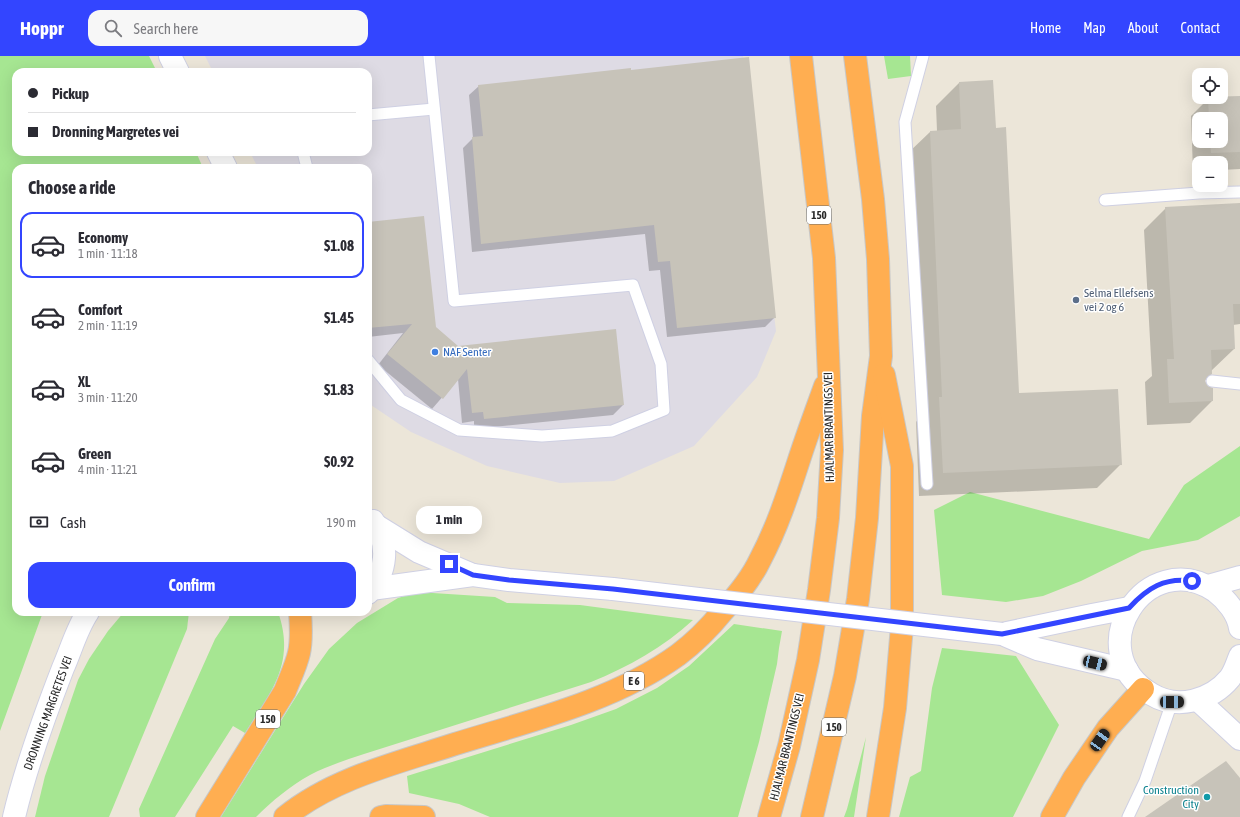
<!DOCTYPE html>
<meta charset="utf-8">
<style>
body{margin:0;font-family:"Asap Condensed",sans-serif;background:#f7f7f7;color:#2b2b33;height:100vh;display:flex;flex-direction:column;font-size:15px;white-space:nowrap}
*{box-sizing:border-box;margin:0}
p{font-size:13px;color:#7c7c81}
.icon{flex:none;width:22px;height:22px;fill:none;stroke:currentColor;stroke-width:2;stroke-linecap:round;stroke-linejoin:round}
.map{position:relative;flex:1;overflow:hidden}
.sheet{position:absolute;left:12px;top:108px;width:360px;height:452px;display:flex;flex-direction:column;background:#fff;border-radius:12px;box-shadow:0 4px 16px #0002}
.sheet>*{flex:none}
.top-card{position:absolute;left:12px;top:12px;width:360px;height:88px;border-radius:12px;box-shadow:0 4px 16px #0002;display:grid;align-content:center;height:88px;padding:0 16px;background:#fff}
.tools{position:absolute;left:1192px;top:12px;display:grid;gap:8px}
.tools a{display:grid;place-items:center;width:36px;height:36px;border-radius:8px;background:#fff;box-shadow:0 4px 16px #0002;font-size:20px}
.end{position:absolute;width:18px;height:18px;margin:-9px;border:5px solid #3345ff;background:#fff;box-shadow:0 0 0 2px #fff}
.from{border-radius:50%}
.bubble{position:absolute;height:28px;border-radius:12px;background:#fff;box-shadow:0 4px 16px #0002;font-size:13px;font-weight:700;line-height:28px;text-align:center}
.car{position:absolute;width:12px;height:24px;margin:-12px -6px;border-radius:5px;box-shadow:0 0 3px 1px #0007;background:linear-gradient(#222 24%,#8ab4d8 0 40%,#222 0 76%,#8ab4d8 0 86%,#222 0)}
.top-card b{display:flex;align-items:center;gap:14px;height:38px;font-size:15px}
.top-card b+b{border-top:1px solid #e1e1e2}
.top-card i{width:10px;height:10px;background:#2b2b33}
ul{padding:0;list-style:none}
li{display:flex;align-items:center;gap:12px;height:66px;margin:0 8px 6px;padding:0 8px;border:2px solid transparent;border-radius:12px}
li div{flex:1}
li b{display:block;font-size:15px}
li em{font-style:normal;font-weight:700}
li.active{border-color:#3345ff}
li>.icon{width:36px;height:36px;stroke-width:1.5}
h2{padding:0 16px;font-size:18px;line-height:48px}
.pay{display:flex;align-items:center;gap:10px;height:44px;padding:0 16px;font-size:15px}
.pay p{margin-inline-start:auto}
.button{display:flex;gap:8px;margin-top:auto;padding:8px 16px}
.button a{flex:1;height:46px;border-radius:12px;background:#3345ff;color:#fff;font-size:16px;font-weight:700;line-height:46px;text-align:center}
header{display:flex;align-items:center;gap:24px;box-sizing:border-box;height:56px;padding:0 20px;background:#3345ff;color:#fff}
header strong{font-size:19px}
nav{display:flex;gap:22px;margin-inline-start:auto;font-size:14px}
.search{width:280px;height:36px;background:#f7f7f7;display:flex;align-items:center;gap:10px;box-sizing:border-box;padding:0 14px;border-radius:12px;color:#7c7c81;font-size:15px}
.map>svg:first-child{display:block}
.industrial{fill:#dedbe4}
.green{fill:#a6e692}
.shadow{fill:#0003;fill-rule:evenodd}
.building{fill:#c7c3b9}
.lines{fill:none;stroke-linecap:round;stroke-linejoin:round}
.lane-casing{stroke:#cfd0e3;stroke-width:13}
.street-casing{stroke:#cfd0e3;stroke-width:24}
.secondary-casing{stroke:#cfd0e3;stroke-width:24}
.highway-casing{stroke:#c7c7c7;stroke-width:24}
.lane{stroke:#fff;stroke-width:11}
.street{stroke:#fff;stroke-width:22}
.secondary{stroke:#fff;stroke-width:22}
.highway{stroke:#ffae51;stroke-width:22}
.secondary-bridge-casing{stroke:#cfd0e3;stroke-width:24;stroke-linecap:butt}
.secondary-bridge{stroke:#fff;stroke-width:22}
.route{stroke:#3345ff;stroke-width:5}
.service-dot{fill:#5c6f8a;stroke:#fff;stroke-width:1.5}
.shop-dot{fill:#3f7fe0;stroke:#fff;stroke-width:1.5}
.culture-dot{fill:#0f9aa8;stroke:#fff;stroke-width:1.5}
.labels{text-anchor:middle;stroke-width:3;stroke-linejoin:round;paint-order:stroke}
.shield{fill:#fff;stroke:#696969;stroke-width:1}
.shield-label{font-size:11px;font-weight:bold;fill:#292929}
.service-label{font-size:12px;fill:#4e5e75;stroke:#fff;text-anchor:start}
.shop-label{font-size:12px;fill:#366cbe;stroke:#fff;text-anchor:start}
.street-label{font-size:12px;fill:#292929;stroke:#fff}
.culture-label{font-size:12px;fill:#0d838f;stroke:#fff;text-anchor:end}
</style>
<header>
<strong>Hoppr</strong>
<div class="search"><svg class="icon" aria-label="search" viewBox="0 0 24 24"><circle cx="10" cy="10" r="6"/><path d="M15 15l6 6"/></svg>Search here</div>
<nav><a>Home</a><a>Map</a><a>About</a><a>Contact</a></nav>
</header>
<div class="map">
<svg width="1240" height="761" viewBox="0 0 1240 761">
<rect width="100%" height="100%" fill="#ece6d9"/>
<polygon class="industrial" points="205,0 743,0 776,275 757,321 694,390 614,425 560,427 487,410 411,376 368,347 368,112 258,112 250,96 368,96 368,16 213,16"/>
<g class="green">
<polygon points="0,0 149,0 157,16 16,16 16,96 196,96 203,112 16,112 16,556 43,556 0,675"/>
<polygon points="884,0 910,0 911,20 888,23"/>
<polygon points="1240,390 1240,460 1198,484 1142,495 1081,525 1043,540 1006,546 942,539 934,454 970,436 1149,483 1184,429"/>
<path d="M417,536L495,541L507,547L580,549L693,564C664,591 628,611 591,626L364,698C346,704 327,710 310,719C290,730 272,745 256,761H221L304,628L329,593L357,567L398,542Z"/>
<polygon points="124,556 189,556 187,573 109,761 35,761 45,720 78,624 89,603 108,575"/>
<path d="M230,556H278C296,607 271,636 245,677L233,670L175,761H140L139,753L215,583L229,562Z"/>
<polygon points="734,568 782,575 779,592 777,608 759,686 738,761 490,761 459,748 409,737 407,720 571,669 616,653 657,632 689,610"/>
<polygon points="942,592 1016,600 1059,669 1013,761 899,761 910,721 921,715 932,632"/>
<polygon points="866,681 854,761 844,761 847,753"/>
</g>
<g class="shadow">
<polygon points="960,26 995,73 1018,338 1121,408 1097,432 919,440 916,366 918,363 906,99 930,76 937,75 936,50"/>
<polygon points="479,30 775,261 765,271 667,281 660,214 649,215 645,178 472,196 463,92 473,82 469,39"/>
<path d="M1240,41V113L1221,114V107H1199V115H1193L1191,60L1209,42ZM1199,63H1221V85H1199Z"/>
<polygon points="1240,148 1240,268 1233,269 1234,293 1211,315 1211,318 1204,325 1212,345 1190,367 1147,369 1145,326 1152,320 1144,174 1166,152"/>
<polygon points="368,167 435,272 458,291 623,349 613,359 474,373 474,365 462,367 458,323 432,353 378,309 403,277 368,281"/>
</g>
<g class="building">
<polygon points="749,1 776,262 677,272 670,205 658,206 654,169 481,188 472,81 483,80 478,29 631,12 631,14"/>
<polygon points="993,24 996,72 1006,71 1019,337 1118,333 1122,409 943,417 939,341 942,341 930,75 961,73 959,26"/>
<polygon points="1240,40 1240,96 1211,97 1210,85 1221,85 1221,63 1209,63 1208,41"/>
<polygon points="1240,147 1240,248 1233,248 1235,293 1211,294 1212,318 1207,321 1205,325 1208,330 1213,332 1213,345 1169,347 1167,303 1174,303 1165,151"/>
<polygon points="424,160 436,271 458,290 616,273 624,349 484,363 483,356 472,357 467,313 443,343 387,298 412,268 368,272 368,166"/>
<polygon points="1226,705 1240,722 1240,761 1145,761"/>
</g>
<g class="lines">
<g class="lane-casing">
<g id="lane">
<polyline points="923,0 905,66 927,428"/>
<polyline points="368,59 434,53"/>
<polyline points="303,96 307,112"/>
<polyline points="1105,144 1199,137 1240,136"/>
<polyline points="368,304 401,344 459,374 542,380 612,375 664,354 661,308 633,229 454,245 429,0"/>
<polyline points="1212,325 1240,328"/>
<polyline points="1128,761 1145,725 1172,646"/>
</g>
</g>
<g class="street-casing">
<g id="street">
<polyline points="1208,530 1240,521"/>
<path d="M14,761C26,710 44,661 63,612C71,594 77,572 88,556"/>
</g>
</g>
<g class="secondary-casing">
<g id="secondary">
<polyline points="170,0 178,16"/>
<polyline points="218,96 226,112"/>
<polyline points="377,470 419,496 473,519"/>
<polyline points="371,533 473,519 509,524 613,533"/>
<path d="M368,537C387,517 390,487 373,465"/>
<path d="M1240,572C1238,558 1227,544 1215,535C1147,489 1078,594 1151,638C1177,654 1211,645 1230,622C1235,615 1237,607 1240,600"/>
<polyline points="1002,578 1037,593 1127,614"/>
<polyline points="1002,578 1092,559 1129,552"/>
<polyline points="1198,644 1240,683"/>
</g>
</g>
<g class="highway-casing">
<g id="highway">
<path d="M207,761L285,635C290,622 296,610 299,597C302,584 301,569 300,556"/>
<path d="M285,761C333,722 397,707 455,688C529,665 614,645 678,599C694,587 710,571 723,555C737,540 751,523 760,504C777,472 788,438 799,404C807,379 816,355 825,330"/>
<polyline points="381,761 386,760 424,761"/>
<polyline points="769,761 789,690 808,604 819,534 828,462 832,394 824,202 801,0"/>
<polyline points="812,761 845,620 858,543 867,462 873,360 881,300 878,203 873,143 855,0"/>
<polyline points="878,761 895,652 902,570 902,410 884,319"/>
<polyline points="1052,761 1074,722 1108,672 1143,633"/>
</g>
</g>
<use href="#lane" class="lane"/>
<use href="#street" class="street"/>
<use href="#secondary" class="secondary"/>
<use href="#highway" class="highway"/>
<g class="secondary-bridge-casing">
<polyline id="secondary-bridge" points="613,533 1002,578"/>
</g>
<use href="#secondary-bridge" class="secondary-bridge"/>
</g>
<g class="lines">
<path class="route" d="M449,508L473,519L509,524L613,533L1002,578L1129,552C1147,532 1165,521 1192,525"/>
</g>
<circle class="service-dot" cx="1076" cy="244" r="4"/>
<circle class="shop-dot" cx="435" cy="296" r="4"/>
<circle class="culture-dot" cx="1207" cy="741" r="4"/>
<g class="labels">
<g class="shield">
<rect x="807" y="150" width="24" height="18" rx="3"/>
<rect x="624" y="616" width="20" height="18" rx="3"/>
<rect x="256" y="654" width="24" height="18" rx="3"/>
<rect x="822" y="662" width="24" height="18" rx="3"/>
</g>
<g class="shield-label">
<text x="819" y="163">150</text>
<text x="634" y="629">E 6</text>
<text x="268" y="667">150</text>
<text x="834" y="675">150</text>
</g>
<g class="service-label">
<text x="1084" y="241">Selma Ellefsens<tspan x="1084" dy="14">vei 2 og 6</tspan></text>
</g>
<g class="shop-label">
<text x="443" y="300">NAF Senter</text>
</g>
<g class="street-label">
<text transform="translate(829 371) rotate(-91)" y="4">HJALMAR BRANTINGS VEI</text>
<text transform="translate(48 657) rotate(-70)" y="4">DRONNING MARGRETES VEI</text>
<text transform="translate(787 691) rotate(-76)" y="4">HJALMAR BRANTINGS VEI</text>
</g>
<g class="culture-label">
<text x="1199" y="738">Construction<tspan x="1199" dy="14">City</tspan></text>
</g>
</g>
</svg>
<div class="tools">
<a><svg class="icon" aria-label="locate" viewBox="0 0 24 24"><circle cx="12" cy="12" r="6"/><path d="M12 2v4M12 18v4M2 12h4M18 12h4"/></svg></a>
<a>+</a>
<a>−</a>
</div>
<i class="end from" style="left:1192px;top:525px"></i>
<i class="end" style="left:449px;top:508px"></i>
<div class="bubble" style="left:416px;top:450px;width:66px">1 min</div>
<i class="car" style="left:1095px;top:607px;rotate:103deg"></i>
<i class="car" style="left:1172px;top:646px;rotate:90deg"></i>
<i class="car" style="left:1100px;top:684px;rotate:35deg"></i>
<div class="top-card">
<b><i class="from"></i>Pickup</b>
<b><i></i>Dronning Margretes vei</b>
</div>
<section class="sheet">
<h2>Choose a ride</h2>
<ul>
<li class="active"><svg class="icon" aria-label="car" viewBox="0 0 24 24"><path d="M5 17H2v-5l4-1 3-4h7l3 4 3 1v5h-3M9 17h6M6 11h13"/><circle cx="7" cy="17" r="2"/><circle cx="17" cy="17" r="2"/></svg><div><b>Economy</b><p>1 min · 11:18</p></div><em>$1.08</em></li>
<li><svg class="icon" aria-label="car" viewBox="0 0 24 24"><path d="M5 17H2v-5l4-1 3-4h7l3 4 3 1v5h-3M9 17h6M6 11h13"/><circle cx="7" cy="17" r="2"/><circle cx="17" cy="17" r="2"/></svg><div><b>Comfort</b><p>2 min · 11:19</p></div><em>$1.45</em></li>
<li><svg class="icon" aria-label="car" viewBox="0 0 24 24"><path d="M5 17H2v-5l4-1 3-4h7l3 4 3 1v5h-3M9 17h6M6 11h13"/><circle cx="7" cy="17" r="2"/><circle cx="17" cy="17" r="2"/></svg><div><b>XL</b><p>3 min · 11:20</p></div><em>$1.83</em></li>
<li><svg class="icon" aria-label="car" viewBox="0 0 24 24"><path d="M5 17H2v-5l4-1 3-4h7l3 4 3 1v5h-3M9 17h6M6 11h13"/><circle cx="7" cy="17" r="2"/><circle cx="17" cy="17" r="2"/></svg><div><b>Green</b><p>4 min · 11:21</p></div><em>$0.92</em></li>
</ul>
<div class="pay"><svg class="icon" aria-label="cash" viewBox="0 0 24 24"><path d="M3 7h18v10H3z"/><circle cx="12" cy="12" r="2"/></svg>Cash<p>190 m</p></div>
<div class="button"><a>Confirm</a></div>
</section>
</div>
